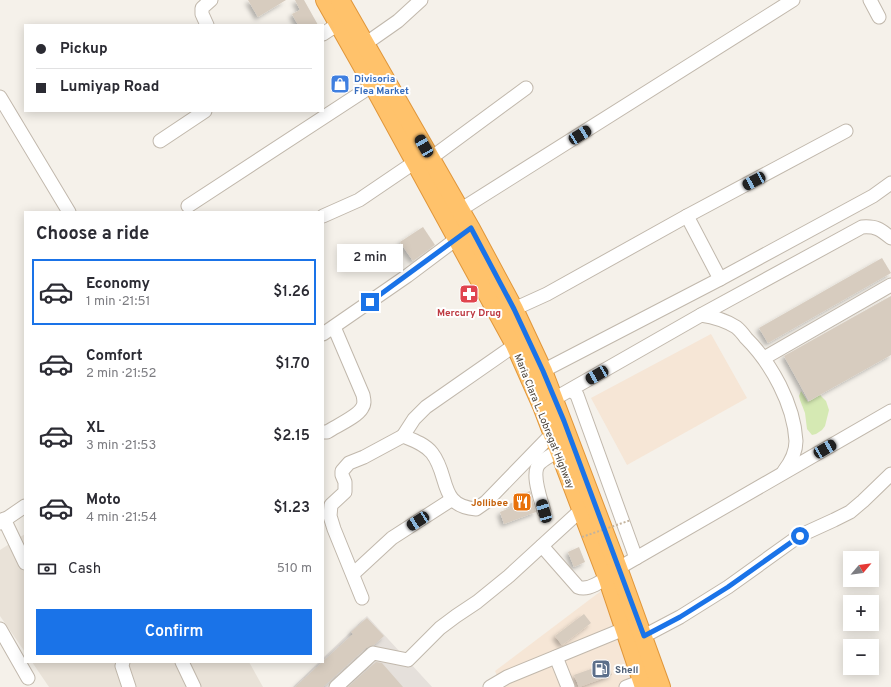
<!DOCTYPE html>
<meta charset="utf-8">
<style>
body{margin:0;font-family:Overpass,sans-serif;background:#f2f2f3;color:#2b2b33;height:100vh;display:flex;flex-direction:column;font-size:15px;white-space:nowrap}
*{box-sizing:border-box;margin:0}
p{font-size:13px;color:#7c7c81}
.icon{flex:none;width:22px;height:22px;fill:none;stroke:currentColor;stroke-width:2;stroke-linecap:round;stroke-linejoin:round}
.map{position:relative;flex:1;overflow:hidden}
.side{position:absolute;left:24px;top:211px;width:300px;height:452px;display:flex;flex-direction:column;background:#fff;border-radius:0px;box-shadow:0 2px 10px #0003}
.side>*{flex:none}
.hud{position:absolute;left:24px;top:24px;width:300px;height:88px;border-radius:0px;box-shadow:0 2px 10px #0003;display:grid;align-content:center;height:88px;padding:0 12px;background:#fff}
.needle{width:26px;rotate:61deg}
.tools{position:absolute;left:843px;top:551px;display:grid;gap:8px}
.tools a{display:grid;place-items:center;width:36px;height:36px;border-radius:0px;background:#fff;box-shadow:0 2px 10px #0003;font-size:20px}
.end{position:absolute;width:18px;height:18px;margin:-9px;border:5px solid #1a73e8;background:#fff;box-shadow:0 0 0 2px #fff}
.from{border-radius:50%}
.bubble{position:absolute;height:28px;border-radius:0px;background:#fff;box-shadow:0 2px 10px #0003;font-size:13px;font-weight:600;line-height:28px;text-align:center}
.car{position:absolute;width:12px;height:24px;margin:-12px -6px;border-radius:5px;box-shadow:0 0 3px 1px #0007;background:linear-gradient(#222 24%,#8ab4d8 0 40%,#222 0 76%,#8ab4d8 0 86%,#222 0)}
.hud b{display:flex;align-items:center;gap:14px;height:38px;font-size:15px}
.hud b+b{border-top:1px solid #e1e1e2}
.hud i{width:10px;height:10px;background:#2b2b33}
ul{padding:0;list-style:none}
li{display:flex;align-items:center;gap:12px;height:66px;margin:0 8px 6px;padding:0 4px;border:2px solid transparent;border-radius:0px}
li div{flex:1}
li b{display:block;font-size:15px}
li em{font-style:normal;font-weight:600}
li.current{border-color:#1a73e8}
li>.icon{width:36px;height:36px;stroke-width:1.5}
h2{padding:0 12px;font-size:18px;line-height:48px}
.pay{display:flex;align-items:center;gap:10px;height:44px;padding:0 12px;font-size:15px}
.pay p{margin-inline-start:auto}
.button{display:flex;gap:8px;margin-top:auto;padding:8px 12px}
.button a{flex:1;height:46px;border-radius:0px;background:#1a73e8;color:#fff;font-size:16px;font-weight:600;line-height:46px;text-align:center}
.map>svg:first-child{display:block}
.residential{fill:#e9e2d8}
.commercial{fill:#f6e6d6}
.industrial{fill:#e5e0db}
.green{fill:#d5e9b3}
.building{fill:#d7ccbf;filter:url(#shadow)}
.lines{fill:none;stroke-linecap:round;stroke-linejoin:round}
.minor-casing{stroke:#c1b8ac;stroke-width:15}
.highway-casing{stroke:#e0963a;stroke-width:20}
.minor{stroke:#fff;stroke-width:13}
.highway{stroke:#ffc26b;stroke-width:18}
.path-bridge{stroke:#c3b39d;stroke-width:2;stroke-dasharray:2 2;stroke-linecap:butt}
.route{stroke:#1a73e8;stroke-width:5}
.labels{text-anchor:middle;stroke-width:4;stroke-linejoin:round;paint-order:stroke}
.shop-label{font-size:10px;font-weight:bold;fill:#366cbe;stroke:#fff;text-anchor:start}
.health-label{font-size:10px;font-weight:bold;fill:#be3a42;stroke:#fff}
.street-label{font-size:10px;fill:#494138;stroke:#fff}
.food-label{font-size:10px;font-weight:bold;fill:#c56008;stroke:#fff;text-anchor:end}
.service-label{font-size:10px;font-weight:bold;fill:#4e5e75;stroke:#fff;text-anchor:start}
</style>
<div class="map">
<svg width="891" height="687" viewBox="0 0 891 687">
<defs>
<filter id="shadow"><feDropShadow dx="-3" dy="3" stdDeviation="2" flood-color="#0004"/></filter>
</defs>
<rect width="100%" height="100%" fill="#f5f1ea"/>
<g class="residential">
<polygon points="25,534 25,652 0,616 0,550"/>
<polygon points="32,662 249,662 263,687 49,687"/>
</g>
<g class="commercial">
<polygon points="340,74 349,88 340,93 332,79"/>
<polygon points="711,334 747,398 627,465 591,398"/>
<polygon points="601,591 635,687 502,687 495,671"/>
</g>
<polygon class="industrial" points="367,616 432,687 293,687 319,662 323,662 323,658"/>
<polygon class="green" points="801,391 808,402 820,395 826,401 829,410 825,426 822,430 816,434 812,435 807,429 805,413 800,400 799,396"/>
<g class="building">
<polygon points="248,0 286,0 258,17"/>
<polygon points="295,0 304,0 318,25 298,25 292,14 300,10"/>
<polygon points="423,227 435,245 413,261 400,242"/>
<polygon points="882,258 891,273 768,343 759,328"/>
<polygon points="891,296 891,355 809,401 784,356"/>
<polygon points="530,491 536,512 504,524 500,512 510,508 509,504 523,499 521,494"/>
<polygon points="579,547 585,562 574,567 568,552"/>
<polygon points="584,614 591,623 562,645 555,636"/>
<polygon points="367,618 384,636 374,645 366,648 323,687 295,687 353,634 351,632"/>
<polygon points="376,662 382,663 403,687 348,687"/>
<polygon points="608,663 612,675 579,687 574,675"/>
</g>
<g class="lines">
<g class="minor-casing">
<g id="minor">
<polyline points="870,0 879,17"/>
<polyline points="207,25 202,14 202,8 211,0"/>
<polyline points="323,34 338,24"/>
<polyline points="358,49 398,21 421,0"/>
<polyline points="0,97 69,212"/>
<polyline points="160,141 205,111"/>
<polyline points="431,158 526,88"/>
<polyline points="188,206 373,85"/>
<polyline points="460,210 793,0"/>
<polyline points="323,216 359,200 415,162"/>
<polyline points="687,216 720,279"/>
<polyline points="514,309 547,294 687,216 846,131"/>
<path d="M701,315C714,317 725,320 736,327C740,330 743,334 746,338C771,363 794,404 796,441C796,453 791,462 784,471"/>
<polyline points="323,334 407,276 463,234"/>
<polyline points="764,358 891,285"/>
<polyline points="535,375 720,279 873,196 891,183"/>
<polyline points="571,390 577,395 636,558"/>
<path d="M547,403L701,315L862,227C876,226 880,229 891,238"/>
<path d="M323,432H327C336,426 357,417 362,408C365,404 364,400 363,395L334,327"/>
<polyline points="403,436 414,419 426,407 515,345"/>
<path d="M544,511C541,500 530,472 540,463C545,458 552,455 558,451"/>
<polyline points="4,519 25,563"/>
<polyline points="0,523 25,506"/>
<path d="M542,546L578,587C592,593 612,572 624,565L891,411"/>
<polyline points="353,574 392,538 451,500"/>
<path d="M362,598L334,529L330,516L331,505L345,492V482L342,475V471L349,463L364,457L403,436C413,440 425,444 432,453C450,476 438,506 476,509L486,502L552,434"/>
<polyline points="0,629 28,678"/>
<polyline points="644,636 680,617 728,587 799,536 834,520 850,512 863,501 891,474"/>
<polyline points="556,657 568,687"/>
<polyline points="123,662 122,666 129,687"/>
<polyline points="182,662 194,687"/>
<polyline points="336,687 373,653 408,660 440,628 456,616 477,602 509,576 581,510"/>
<polyline points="490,687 507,677 624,629"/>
<polyline points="626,687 642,681"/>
</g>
</g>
<g class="highway-casing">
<g id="highway">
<polyline points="325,0 373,85 515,345 542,406 607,577 644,687"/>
<polyline points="340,0 471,229 514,309 543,371 618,568 661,687"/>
</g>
</g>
<use href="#minor" class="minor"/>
<use href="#highway" class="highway"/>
<polyline class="path-bridge" points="582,537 631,520"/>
</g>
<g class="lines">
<polyline class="route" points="370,302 471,228 514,309 543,371 564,421 644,636 680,617 728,587 800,536"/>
</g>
<defs>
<g id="shop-square" transform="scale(1)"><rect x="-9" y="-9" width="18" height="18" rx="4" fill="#3f7fe0" stroke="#fff"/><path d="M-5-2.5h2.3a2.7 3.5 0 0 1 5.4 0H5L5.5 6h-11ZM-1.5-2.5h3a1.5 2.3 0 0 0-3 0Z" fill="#fff"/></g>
<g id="pharmacy-square" transform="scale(1)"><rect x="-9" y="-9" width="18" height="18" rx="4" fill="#e0444e" stroke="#fff"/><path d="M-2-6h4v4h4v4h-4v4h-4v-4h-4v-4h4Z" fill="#fff"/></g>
<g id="restaurant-square" transform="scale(1)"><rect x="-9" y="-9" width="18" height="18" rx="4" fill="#e8710a" stroke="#fff"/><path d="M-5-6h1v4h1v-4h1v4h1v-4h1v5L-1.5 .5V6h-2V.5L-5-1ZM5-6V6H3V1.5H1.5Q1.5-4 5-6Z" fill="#fff"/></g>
<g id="fuel-square" transform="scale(1)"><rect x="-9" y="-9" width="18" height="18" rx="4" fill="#5c6f8a" stroke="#fff"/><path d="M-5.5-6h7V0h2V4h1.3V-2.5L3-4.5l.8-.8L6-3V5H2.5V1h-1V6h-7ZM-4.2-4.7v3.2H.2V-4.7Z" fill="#fff"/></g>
</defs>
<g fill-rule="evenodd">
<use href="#shop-square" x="340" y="84"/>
<use href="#pharmacy-square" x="469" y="294"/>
<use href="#restaurant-square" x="522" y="502"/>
<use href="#fuel-square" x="601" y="669"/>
</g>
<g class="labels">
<g class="shop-label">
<text x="354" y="82">Divisoria<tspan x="354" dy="12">Flea Market</tspan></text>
</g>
<g class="health-label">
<text x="469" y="316">Mercury Drug</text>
</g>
<g class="street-label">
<text transform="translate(545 421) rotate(68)" y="4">Maria Clara L. Lobregat Highway</text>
</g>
<g class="food-label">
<text x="508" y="506">Jollibee</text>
</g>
<g class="service-label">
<text x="615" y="673">Shell</text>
</g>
</g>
</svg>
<div class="tools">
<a><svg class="needle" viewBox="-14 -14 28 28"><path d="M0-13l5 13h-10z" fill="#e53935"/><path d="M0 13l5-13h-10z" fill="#7c7c81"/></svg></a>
<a>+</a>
<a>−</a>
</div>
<i class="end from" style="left:800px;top:536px"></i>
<i class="end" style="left:370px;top:302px"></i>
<div class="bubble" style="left:337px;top:244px;width:66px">2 min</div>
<i class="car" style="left:580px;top:135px;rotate:58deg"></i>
<i class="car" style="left:424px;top:146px;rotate:330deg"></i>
<i class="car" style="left:754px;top:181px;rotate:242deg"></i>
<i class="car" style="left:597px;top:375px;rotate:240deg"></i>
<i class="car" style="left:825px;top:449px;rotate:60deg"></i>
<i class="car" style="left:544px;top:511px;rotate:344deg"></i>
<i class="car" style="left:418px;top:521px;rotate:237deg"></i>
<div class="hud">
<b><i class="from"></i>Pickup</b>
<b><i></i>Lumiyap Road</b>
</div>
<section class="side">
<h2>Choose a ride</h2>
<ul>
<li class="current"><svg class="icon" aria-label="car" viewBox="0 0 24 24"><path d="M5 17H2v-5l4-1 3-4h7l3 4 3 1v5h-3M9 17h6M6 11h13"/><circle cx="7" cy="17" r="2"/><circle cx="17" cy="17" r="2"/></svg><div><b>Economy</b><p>1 min · 21:51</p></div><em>$1.26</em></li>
<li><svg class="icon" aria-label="car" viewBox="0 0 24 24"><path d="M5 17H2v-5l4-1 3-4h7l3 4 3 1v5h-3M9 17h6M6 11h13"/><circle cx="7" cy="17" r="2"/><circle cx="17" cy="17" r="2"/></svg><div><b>Comfort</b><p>2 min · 21:52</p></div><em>$1.70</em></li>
<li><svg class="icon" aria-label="car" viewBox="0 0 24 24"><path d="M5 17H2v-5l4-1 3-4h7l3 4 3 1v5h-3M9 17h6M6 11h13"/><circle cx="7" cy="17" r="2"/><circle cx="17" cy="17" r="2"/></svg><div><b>XL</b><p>3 min · 21:53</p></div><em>$2.15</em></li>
<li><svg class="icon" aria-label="car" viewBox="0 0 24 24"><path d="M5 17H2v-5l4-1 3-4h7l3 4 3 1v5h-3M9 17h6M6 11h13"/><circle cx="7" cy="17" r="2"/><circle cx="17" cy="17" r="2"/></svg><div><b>Moto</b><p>4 min · 21:54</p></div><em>$1.23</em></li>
</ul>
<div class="pay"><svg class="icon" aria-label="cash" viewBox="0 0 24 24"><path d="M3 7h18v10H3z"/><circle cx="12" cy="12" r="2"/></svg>Cash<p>510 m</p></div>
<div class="button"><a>Confirm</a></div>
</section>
</div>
